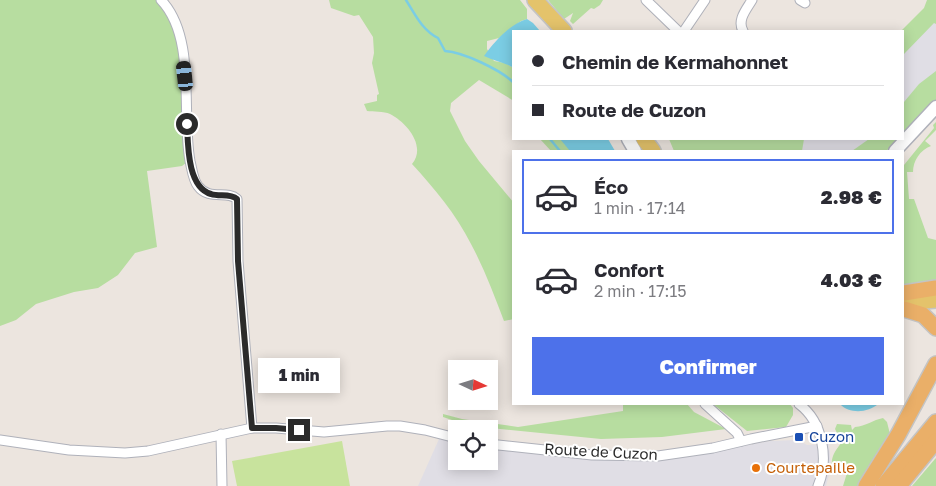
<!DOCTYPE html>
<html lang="fr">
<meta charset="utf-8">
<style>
body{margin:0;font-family:"Golos Text",sans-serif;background:#f2f2f3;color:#2b2b33;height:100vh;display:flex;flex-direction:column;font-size:19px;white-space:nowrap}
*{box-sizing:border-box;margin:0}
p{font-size:16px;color:#7c7c81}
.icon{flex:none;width:28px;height:28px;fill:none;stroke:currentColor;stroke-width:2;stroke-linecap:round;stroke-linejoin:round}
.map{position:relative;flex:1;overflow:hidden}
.sheet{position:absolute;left:512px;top:150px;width:392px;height:255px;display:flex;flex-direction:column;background:#fff;border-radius:0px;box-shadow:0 2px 12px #0003}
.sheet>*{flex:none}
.banner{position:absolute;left:512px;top:30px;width:392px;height:110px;border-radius:0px;box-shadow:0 2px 12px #0003;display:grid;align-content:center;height:110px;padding:0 20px;background:#fff}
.needle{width:32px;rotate:94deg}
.fabs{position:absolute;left:448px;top:360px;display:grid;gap:10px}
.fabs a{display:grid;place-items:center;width:50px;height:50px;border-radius:0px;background:#fff;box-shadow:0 2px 12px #0003;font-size:25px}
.end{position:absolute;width:22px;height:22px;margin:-11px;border:6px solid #2b2b2b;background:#fff;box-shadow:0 0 0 2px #fff}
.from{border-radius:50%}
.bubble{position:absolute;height:35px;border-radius:0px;background:#fff;box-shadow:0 2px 12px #0003;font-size:16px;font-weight:800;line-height:35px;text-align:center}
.car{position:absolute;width:15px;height:30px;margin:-15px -8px;border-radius:6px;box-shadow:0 0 4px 1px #0007;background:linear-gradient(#222 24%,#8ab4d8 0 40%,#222 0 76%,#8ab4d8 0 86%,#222 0)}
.banner b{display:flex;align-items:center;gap:18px;height:48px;font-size:19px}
.banner b+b{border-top:1px solid #e1e1e2}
.banner i{width:12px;height:12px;background:#2b2b33}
ul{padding:9px 0 0;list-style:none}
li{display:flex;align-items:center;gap:15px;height:75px;margin:0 10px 8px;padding:0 10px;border:2px solid transparent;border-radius:0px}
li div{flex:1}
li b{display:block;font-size:19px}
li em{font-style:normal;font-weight:800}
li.selected{border-color:#4d71ea}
li>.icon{width:45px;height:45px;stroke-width:1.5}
.action{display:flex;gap:10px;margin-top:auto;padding:10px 20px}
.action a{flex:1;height:58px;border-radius:0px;background:#4d71ea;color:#fff;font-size:20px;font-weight:800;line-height:58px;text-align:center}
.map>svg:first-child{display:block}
.industrial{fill:#e0dee5}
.green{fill:#b7dda0}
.pitch{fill:#c8e39d}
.water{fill:#7bcde4}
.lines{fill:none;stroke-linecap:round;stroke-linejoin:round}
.stream{stroke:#7bcde4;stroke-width:2.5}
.minor-casing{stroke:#afb1ba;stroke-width:11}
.secondary-casing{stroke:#afb1ba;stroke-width:15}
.primary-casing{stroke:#c4c4c4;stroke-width:18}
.trunk-casing{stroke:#c4c4c4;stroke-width:18}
.minor{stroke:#fff;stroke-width:9}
.secondary{stroke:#fff;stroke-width:12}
.primary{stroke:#e4c36b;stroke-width:15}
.trunk{stroke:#eaaf68;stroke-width:15}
.route{stroke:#2b2b2b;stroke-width:6}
.transit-dot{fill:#1a4fb4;stroke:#fff;stroke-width:2}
.food-dot{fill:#e8710a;stroke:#fff;stroke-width:2}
.labels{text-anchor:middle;stroke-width:4;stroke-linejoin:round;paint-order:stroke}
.transit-label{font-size:15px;fill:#164399;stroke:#fff;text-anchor:start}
.street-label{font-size:15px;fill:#2b2b2b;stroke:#fff}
.food-label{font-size:15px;fill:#c56008;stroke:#fff;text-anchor:start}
</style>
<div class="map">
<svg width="936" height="486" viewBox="0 0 936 486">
<rect width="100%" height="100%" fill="#ece5df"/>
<g class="industrial">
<polygon points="936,12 936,96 904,131 904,47"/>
<polygon points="793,139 897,139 882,151 782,151"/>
<polygon points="439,439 456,442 456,461 489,461 489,447 590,458 715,451 770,441 798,440 807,445 829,444 831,467 826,486 418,486"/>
</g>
<g class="green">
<polygon points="0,0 157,0 171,16 177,38 181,64 187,162 182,166 147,171 157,247 135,253 118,275 98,288 74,292 36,304 16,320 0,326"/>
<path d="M329,0H520L527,9V19L521,21L499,38L487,41V49L494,61L505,63L514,68V101L479,80L451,103L450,111L465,141L479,161L514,203V319L504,321C494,295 484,268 471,244C456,214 434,188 412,164C427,146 406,122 390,114C384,111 373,112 367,111L364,104L377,101V95L379,94L372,63L374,53L373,37L359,15L354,16L331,8Z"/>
<polygon points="548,0 603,0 600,5 594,9 591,8 573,24 570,21 573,13 564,19"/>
<polygon points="927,0 936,0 936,24 934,23 904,54 904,31 901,31 924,8"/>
<polygon points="936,71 936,101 904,135 904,102 919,84"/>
<path d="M936,122V130L925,141L931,146C920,150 913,161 913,172H907L909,199H914L928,238L936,240V281L904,286V165L934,128L933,125Z"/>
<polygon points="540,139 561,139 575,151 551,151"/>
<polygon points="669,139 804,139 802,151 674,151"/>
<polygon points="869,139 900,139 886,151 852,151"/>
<polygon points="623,404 687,404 694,412 726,429 662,437 601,439 500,429 461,423 443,417 443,414 462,419 518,427 623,411"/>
<polygon points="713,404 790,404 793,408 793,415 786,427 747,431"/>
<path d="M883,418L887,422L890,434L858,486H843L847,473H835C826,459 838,446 848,436L847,434L837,433L835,429L837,424L851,425L852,430L855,427C866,426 873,420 883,418Z"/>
<polygon points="936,458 936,486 912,486 935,459"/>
</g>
<polygon class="pitch" points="342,441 350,486 237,486 232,461"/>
<g class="water">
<path d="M527,19L533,23L540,31H514V68C504,62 494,61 484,56C495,41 510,24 527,19Z"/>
<polygon points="560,139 608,139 615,151 570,151"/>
<path d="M840,404H878C868,413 849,414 840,404Z"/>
</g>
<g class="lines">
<g class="stream">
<path d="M406,0C415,14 422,30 438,38L445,51C463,52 501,70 514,83"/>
<polyline points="550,139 560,151"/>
</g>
<g class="minor-casing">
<g id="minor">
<path d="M161,0C197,38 181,112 190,161C192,169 193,180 198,186C209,201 227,190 237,199L238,261L252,428"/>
<polyline points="646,0 678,31"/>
<polyline points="800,0 805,3"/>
<polyline points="684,31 705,0"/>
<path d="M743,31C737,20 746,10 752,0"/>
<polyline points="705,404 737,433 741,441"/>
<path d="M799,404C823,422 829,459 818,486"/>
<polyline points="221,434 222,486"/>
<polyline points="0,440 69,450 125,453 148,451 252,428 276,428 324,432 387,426 400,426 425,430 456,438"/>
<polyline points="489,444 592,455 658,456 713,448 751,439 817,426"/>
</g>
</g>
<g class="secondary-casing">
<g id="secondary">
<polyline points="628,139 635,151"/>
<polyline points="895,151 936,107"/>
</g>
</g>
<g class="primary-casing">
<g id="primary">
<polyline points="535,0 564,31"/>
<polyline points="644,139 653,151"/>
<polyline points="904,303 936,300"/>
</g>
</g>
<g class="trunk-casing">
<g id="trunk">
<polyline points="904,293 936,288"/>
<polyline points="904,309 923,315 936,328"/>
<polyline points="866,486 898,435 936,364"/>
<polyline points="883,486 936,422"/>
<polyline points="899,486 936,441"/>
</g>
</g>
<use href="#minor" class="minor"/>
<use href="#secondary" class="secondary"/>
<use href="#primary" class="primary"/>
<use href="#trunk" class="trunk"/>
</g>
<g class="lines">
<path class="route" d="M187,124C188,144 187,187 211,194C219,197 230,193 237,199L238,261L252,428H276L299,430"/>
</g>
<rect class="transit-dot" x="794" y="432" width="10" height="10" rx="2.5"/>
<circle class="food-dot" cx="756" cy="468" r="5"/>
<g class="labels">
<g class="transit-label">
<text x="809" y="442">Cuzon</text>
</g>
<g class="street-label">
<text transform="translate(601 452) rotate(3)" y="5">Route de Cuzon</text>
</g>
<g class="food-label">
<text x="766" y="473">Courtepaille</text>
</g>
</g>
</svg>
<div class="fabs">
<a><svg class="needle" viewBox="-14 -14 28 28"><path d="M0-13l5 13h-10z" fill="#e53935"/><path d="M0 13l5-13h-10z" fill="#7c7c81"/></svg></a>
<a><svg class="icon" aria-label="locate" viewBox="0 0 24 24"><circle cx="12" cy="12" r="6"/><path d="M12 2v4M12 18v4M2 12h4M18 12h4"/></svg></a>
</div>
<i class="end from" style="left:187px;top:124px"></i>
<i class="end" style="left:299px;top:430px"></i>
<div class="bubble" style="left:258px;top:358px;width:82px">1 min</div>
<i class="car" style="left:185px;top:76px;rotate:354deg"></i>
<div class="banner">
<b><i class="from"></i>Chemin de Kermahonnet</b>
<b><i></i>Route de Cuzon</b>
</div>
<section class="sheet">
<ul>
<li class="selected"><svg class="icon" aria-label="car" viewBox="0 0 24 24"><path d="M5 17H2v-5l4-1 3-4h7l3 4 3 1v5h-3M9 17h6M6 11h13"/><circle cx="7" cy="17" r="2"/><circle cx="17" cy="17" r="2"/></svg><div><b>Éco</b><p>1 min · 17:14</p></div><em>2.98 €</em></li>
<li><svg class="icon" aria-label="car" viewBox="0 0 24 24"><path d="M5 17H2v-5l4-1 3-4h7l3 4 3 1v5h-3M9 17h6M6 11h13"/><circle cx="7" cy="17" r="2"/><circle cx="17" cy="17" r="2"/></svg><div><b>Confort</b><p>2 min · 17:15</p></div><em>4.03 €</em></li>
</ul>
<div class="action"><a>Confirmer</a></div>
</section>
</div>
